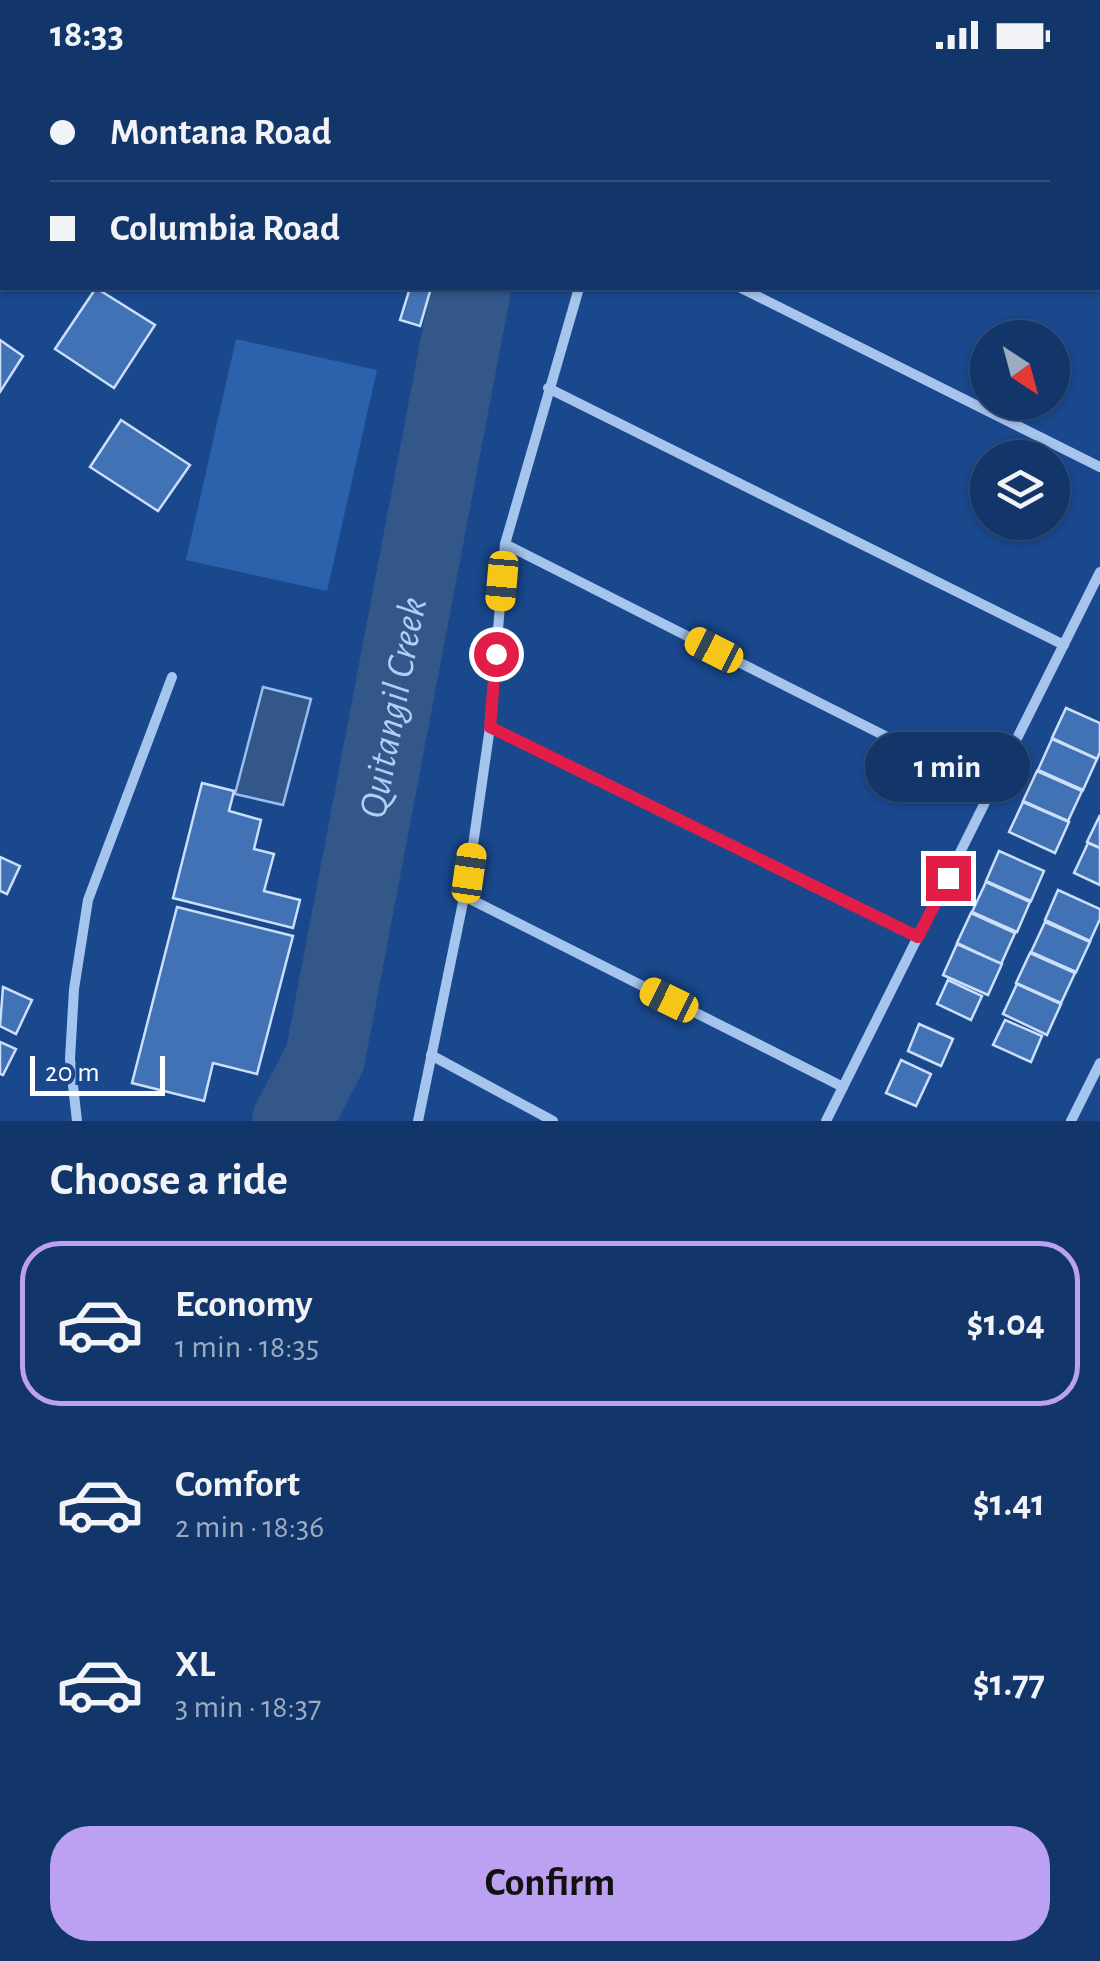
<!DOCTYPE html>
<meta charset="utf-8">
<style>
body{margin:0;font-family:"Alegreya Sans",sans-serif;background:#204172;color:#f1f3f6;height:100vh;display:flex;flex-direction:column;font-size:38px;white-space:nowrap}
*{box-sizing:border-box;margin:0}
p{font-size:32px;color:#9dabc1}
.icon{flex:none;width:55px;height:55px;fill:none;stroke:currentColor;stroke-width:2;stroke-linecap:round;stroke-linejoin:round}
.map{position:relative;height:1051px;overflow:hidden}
.details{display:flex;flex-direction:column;background:#13366a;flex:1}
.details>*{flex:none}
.hud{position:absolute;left:0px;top:0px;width:1100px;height:220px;box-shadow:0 2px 8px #0004,0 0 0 2px #32507e;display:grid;align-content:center;height:220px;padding:0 50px;background:#13366a}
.needle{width:65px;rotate:144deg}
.tools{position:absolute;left:970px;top:250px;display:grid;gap:20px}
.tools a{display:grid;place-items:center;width:100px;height:100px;border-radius:50%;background:#13366a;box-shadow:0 2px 8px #0004,0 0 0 2px #32507e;font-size:50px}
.scale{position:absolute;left:30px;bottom:25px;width:135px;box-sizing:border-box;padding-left:10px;border:5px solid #fff;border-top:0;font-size:28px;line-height:35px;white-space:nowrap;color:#fff;-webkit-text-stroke:8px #19488d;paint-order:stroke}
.end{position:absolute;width:45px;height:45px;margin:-22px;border:12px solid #e11d48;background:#fff;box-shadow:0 0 0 5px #fff}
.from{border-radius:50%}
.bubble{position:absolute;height:70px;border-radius:35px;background:#13366a;box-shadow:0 2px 8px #0004,0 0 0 2px #32507e;font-size:32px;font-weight:600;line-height:70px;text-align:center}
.car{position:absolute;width:30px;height:60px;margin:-30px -15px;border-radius:12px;box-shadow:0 0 8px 2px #0007;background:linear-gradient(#f5c518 24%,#345 0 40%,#f5c518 0 76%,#345 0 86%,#f5c518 0)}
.hud b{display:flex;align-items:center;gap:35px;height:95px;font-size:38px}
.hud b+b{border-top:2px solid #32507e}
.hud i{width:25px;height:25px;background:#f1f3f6}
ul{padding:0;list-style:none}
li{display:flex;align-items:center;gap:30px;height:165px;margin:0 20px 15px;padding:0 30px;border:5px solid transparent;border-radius:40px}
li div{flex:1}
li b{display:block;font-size:38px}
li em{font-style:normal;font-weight:600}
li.selected{border-color:#bca0f2}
li>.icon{width:90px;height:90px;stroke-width:1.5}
h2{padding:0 50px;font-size:45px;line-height:120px}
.button{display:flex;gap:20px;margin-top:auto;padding:20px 50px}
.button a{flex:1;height:115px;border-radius:40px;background:#bca0f2;color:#111;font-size:40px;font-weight:600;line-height:115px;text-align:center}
.status{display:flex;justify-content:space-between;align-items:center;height:70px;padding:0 50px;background:#13366a;direction:ltr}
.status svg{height:28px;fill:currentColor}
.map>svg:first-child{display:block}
.green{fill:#2c62ab}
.water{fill:#335789;stroke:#98bef1;stroke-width:2.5}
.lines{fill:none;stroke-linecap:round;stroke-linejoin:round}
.river{stroke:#335789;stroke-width:80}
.building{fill:#4272b6;stroke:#cbdffa;stroke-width:2.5}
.street{stroke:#a5c4ee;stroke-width:10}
.route{stroke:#e11d48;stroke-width:12}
.labels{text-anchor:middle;stroke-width:9;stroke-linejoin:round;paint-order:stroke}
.water-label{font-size:40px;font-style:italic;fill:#b1cef5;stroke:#19488d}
</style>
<div class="status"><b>18:33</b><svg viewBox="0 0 49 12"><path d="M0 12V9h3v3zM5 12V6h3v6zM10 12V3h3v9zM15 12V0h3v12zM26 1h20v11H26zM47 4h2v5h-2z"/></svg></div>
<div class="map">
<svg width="1100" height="1051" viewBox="0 0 1100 1051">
<rect width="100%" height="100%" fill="#19488d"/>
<polygon class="green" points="236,269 377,300 327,521 186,490"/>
<polygon class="water" points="263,617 311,629 283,735 235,724"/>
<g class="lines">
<g class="river">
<polyline points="512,2 513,0"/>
<path id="s1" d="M292,1051L325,988L471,218"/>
</g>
</g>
<g class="building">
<polygon points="96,218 155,255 114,318 55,279"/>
<polygon points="410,218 431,218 420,256 400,250"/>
<polygon points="0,270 23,286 0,322"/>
<polygon points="121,350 190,395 158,441 90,397"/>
<polygon points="1066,638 1100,653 1100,682 1097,689 1052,668"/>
<polygon points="1052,669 1097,689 1083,720 1038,700"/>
<polygon points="1037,701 1082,721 1068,751 1023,731"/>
<polygon points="202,713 234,721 229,741 261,750 254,779 274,784 264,821 300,830 293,858 173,828"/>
<polygon points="1023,732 1069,752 1055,783 1009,762"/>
<polygon points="1100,745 1100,778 1087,772"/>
<polygon points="1088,773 1100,778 1100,815 1074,803"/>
<polygon points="999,781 1044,801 1031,831 986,811"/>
<polygon points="0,787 20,796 7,824 0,821"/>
<polygon points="986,812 1030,832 1017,862 972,842"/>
<polygon points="1058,820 1100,839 1100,849 1090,871 1045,850"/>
<polygon points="177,837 293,866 257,1004 213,993 204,1031 132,1013"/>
<polygon points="971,843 1015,863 1001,894 957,873"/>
<polygon points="1045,852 1090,872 1076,902 1031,882"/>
<polygon points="957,874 1002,894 988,925 943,905"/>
<polygon points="1030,883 1075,903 1061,933 1016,913"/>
<polygon points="948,910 982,926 971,950 937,934"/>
<polygon points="1017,914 1061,934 1047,965 1003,944"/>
<polygon points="3,917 32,930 16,964 0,956"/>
<polygon points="1005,950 1042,966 1031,992 993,975"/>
<polygon points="919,954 953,969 941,996 908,981"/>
<polygon points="0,972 16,979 3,1005 0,1004"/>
<polygon points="901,990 931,1004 916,1036 886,1023"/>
</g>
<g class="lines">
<g class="street">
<polyline points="668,0 673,2"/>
<polyline points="1064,0 1069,2"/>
<polyline points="650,2 651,0"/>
<polyline points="1098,16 1100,18"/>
<polyline points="1098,212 1100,213"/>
<polyline points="741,218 1100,397"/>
<polyline points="548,318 1064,575"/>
<polyline points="505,474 992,720"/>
<polyline points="490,657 918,867"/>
<polyline points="464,826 843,1017"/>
<polyline points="431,985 553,1051"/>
<polyline points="77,1051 70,989 74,919 88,830 172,607"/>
<polyline points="418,1051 469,803 490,657 505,474 579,218"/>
<polyline points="826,1051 1100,502"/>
<polyline points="1071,1051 1100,993"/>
</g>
</g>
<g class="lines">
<polyline class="route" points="496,584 490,657 918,867 948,808"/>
</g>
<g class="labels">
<g class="water-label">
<text dy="14" stroke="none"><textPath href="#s1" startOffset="428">Quitangil Creek</textPath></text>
</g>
</g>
</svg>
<div class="tools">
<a><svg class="needle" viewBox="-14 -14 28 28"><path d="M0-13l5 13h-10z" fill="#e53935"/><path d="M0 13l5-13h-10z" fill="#9dabc1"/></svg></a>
<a><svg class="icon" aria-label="layers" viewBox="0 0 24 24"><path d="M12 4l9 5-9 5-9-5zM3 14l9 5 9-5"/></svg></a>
</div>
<div class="scale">20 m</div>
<i class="end from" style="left:496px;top:584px"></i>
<i class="end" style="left:948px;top:808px"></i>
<div class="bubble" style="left:865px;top:662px;width:165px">1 min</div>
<i class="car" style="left:502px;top:511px;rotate:185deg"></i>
<i class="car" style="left:714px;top:580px;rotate:297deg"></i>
<i class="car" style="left:469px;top:803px;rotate:8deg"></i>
<i class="car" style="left:669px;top:930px;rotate:296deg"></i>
<div class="hud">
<b><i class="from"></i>Montana Road</b>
<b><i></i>Columbia Road</b>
</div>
</div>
<section class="details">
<h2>Choose a ride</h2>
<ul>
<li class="selected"><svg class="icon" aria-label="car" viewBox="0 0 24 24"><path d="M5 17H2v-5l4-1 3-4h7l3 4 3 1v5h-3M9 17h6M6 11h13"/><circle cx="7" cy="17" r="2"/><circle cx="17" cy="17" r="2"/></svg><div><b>Economy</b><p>1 min · 18:35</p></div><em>$1.04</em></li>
<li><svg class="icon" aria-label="car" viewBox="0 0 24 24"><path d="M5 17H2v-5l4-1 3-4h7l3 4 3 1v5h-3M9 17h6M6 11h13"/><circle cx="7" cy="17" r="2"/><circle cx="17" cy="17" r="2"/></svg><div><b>Comfort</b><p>2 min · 18:36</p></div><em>$1.41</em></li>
<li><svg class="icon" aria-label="car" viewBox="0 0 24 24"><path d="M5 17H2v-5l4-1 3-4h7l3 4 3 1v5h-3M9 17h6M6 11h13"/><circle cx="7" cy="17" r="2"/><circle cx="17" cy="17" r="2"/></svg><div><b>XL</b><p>3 min · 18:37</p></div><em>$1.77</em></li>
</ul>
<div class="button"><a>Confirm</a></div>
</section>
